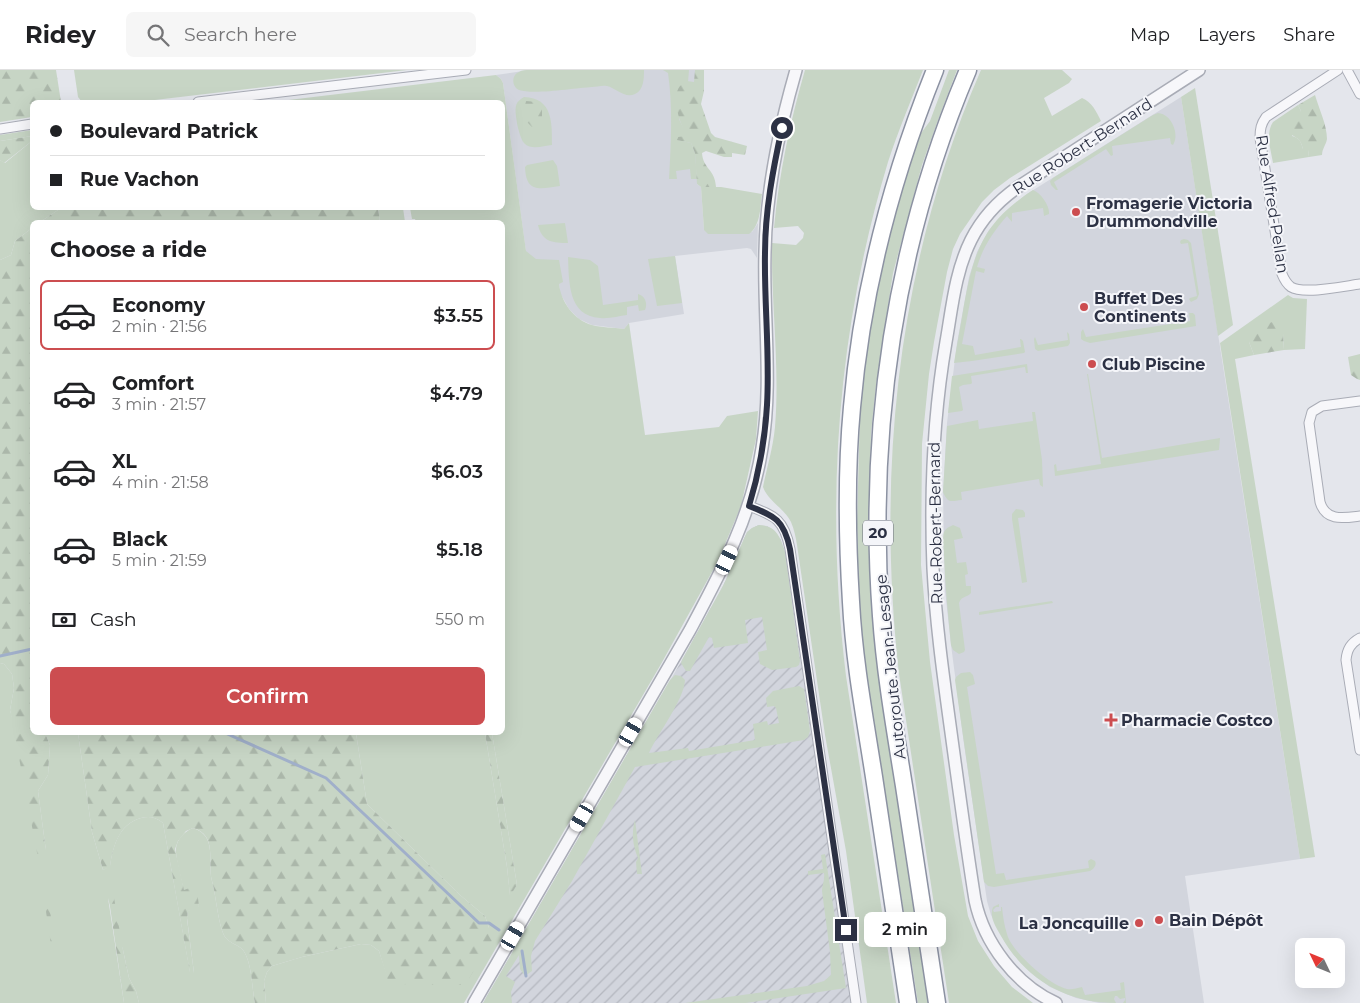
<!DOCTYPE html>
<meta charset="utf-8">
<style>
body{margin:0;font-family:Montserrat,sans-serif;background:#f6f6f6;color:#202124;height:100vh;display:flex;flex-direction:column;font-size:19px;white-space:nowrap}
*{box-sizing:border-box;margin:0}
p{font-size:16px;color:#757577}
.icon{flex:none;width:28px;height:28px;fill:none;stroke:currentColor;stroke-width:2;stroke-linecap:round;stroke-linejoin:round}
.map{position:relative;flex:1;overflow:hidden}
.side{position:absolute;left:30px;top:150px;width:475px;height:515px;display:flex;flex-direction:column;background:#fff;border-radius:8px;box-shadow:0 5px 20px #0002}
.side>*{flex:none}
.hud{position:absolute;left:30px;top:30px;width:475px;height:110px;border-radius:8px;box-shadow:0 5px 20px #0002;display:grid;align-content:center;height:110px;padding:0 20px;background:#fff}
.needle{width:32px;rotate:313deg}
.fabs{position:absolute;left:1295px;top:868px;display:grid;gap:10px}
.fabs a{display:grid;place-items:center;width:50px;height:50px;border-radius:8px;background:#fff;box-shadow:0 5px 20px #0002;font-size:25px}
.end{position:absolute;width:22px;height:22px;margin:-11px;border:6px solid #2c3144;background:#fff;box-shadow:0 0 0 2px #fff}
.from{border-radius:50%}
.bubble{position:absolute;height:35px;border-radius:8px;background:#fff;box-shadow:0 5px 20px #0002;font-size:16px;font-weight:600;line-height:35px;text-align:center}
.car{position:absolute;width:15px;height:30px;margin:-15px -8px;border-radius:6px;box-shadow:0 0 4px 1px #0007;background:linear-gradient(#fff 24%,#345 0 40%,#fff 0 76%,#345 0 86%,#fff 0)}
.hud b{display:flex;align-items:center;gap:18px;height:48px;font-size:19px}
.hud b+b{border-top:1px solid #e0e0e0}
.hud i{width:12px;height:12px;background:#202124}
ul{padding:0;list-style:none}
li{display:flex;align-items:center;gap:15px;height:70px;margin:0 10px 8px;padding:0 10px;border:2px solid transparent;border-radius:8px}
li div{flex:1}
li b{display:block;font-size:19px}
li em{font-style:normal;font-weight:600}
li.selected{border-color:#cc4d50}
li>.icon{width:45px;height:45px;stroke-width:1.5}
h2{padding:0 20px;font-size:22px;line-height:60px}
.pay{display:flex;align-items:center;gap:12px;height:55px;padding:0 20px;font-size:19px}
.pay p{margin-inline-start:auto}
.cta{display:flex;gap:10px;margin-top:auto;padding:10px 20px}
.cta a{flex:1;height:58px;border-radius:8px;background:#cc4d50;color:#fff;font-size:20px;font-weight:600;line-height:58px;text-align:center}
header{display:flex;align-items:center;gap:30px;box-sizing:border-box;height:70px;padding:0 25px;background:#fff;border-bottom:1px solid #e0e0e0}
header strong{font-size:24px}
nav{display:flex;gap:28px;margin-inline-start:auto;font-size:18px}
.search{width:350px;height:45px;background:#f6f6f6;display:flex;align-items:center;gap:12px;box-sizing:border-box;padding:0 18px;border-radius:8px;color:#757577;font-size:19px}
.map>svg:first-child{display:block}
.built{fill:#d2d5dd}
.industrial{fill:url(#industrial-furrows)}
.grass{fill:#c7d5c5}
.forest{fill:url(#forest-firs)}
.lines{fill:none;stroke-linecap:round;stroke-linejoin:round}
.stream{stroke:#a0afca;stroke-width:3}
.minor-casing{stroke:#a9acb6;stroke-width:11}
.tertiary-casing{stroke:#a9acb6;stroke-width:14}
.motorway-casing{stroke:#8c92a2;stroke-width:19}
.minor{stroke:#f7f7fa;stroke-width:9}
.tertiary{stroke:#f7f7fa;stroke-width:11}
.motorway{stroke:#fff;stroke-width:16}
.route{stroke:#2c3144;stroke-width:6}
.poi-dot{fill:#cc4d50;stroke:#f4f5f9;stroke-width:2}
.labels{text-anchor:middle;stroke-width:4;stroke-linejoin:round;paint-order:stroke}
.shield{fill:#f4f5f9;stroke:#686c7a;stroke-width:1}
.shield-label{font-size:15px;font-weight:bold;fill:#2c3144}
.street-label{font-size:16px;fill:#2c3144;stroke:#f4f5f9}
.poi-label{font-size:16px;font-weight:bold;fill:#2c3144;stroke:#f4f5f9;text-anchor:start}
</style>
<header>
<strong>Ridey</strong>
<div class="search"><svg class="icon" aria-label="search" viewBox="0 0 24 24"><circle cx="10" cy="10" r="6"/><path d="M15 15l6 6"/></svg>Search here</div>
<nav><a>Map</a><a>Layers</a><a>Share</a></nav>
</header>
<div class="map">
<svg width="1360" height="933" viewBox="0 0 1360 933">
<defs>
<pattern id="industrial-furrows" width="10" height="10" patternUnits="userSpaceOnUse" patternTransform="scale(1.25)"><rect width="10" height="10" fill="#d2d5dd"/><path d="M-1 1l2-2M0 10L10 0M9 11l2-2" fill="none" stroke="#b4b7bf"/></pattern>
<pattern id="forest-firs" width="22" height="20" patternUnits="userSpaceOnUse" patternTransform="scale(1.25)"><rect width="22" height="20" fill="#c7d5c5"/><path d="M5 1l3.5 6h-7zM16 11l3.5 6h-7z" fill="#abb7aa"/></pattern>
</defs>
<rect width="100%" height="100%" fill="#e4e6ec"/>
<g class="built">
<polygon points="530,0 697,0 697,114 701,117 704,160 752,162 758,153 757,188 751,179 747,178 675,186 684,244 629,253 624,259 592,255 579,249 569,239 560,223 559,214 530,211 503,13 501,9 496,5"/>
<polygon points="1181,27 1300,789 1185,806 1204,933 1099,933 1076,928 1064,923 1050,917 1030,902 1013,884 1005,872 991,845 987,831 964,674 951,575 945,520 943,423 947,353 957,273 969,207 977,182 989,160 1006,141 1027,124"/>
</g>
<polygon class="industrial" points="759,455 767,456 773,460 781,470 785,482 851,933 483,933 682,590 724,514 747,462 752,458"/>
<g class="grass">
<polygon points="74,0 407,0 138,32 82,32 78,27"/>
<path d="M530,0H644C644,8 644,20 635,24C625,29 616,18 607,16C602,15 596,17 592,17C575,18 533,25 519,20C512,17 511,5 519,2C522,0 526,0 530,0Z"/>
<path d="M663,0H689L688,12L679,49L687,66L678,70L691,73L695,83L697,109H691L690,99L676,101L677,109H669C671,75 673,36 668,3Z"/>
<path d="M805,0H923C911,31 898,61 888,92C837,261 825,431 846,606L896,933H867L846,781L825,665L797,475C796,468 794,459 791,452C784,438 768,431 763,417C767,397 773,378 775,357C780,296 771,234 772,173L796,175L803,168L804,163L798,156L774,158C779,104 790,52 805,0Z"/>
<polygon points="949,0 957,0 938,50 922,95 893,203 876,315 871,363 869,473 872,536 876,591 889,671 929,933 918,933 865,594 859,529 857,454 860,342 866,288 872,248 882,198 894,147 907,102 919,66 930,51"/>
<path d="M981,0H1062L1072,9L1069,13L1044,28L1052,46L1082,28C1092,32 1096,41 1101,51L1010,108L994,120L982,132L960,164L953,179L947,202L934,272L929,304L922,374L921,495L930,592L954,765L968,846L978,871L994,896L1012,917L1033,933H949L899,604C876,399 898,190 981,0Z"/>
<path d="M496,5L501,9L503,13L526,181L536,189L559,190L563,212L559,214C561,232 574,250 592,255C602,258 613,257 624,259L629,253L645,365L719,357L727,346L758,341L756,369L741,436L718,491L661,594L464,933H266L264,911L267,902L272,896L302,887L361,874L371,875L379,881L390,914L489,858L485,846L460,825L367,734L356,663H485L507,797L510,825L517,815L492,663L502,662V152H416L415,149H412L410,138H502V32H272Z"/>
<polygon points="1195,18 1233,255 1218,266 1181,27"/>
<path d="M524,27C553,28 552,53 552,75C544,76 531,80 525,74C519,69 514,42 516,36C517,31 521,29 524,27Z"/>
<path d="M1298,35L1301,41L1292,66C1299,68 1301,71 1303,79H1308L1309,87L1273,93C1271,80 1265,64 1273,52Z"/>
<path d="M1158,43C1172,44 1180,65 1173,75L1171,74L1170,68L1112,76L1113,85L1111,86L1106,79L1054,112L1058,120H1056L1051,115L1050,111L1053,108L1153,45Z"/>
<polygon points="32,60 32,66 0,71 0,65"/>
<polygon points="32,71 32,138 61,138 40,152 32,152 32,158 15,171 11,185 0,190 0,90 5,93"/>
<path d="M553,90L557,96L560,116C539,119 526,123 525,97L527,95Z"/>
<path d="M701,117H721L762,124C760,137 761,155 749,164H708L704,160Z"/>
<path d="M1033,120C1041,123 1050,136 1049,144L1044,146L1043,138L1012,143V152L1007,146C993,162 983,177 977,197L985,199L984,203L976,201L962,274L973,276L975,285L1021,277L1020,269H1021L1023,271L1025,282L1024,283L972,291L954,293C957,274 961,254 964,235C974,180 984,152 1033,120Z"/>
<polygon points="378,138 403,138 405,152 380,152"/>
<path d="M565,153L568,173C553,173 542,172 538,155Z"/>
<polygon points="1184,169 1188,170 1191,173 1199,224 1197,229 1191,232 1189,229 1190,228 1197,226 1188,173 1181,174 1180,172 1181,170"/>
<polygon points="675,186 682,233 657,236 648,189"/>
<path d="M568,187L590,190L598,196L603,235L638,230V224C645,226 648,233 645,240L639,241L638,235L627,237V245C619,246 609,249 600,248C568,246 569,212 568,187Z"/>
<polygon points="1288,225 1293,228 1307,229 1305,279 1284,280 1283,264 1249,272 1254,285 1235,289 1315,787 1300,789 1220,273"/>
<polygon points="1189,243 1193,243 1195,245 1196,256 1090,273 1084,271 1081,269 1081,262 1083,259 1086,267 1190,251"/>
<polygon points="1067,262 1069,264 1070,273 1068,276 1038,281 1035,279 1034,269 1035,267 1038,275 1068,270"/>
<polygon points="1027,294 1028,303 1026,303 1025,297 971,306 972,313 971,314 963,315 959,317 963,340 962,341 948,343 952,306"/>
<polygon points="1087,304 1088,304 1102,388 1220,368 1219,380 1055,406 1054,395 1056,394 1057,401 1101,394"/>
<path d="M1032,342H1035L1042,390L1043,417L1040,415L1039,409L961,422L962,430C951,431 948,434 943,422L947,356L978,350L979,359L1033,351Z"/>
<polygon points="1016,439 1023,440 1025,443 1025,447 1018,448 1027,512 1022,513 1012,449 1012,444"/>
<path d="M759,455C777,456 780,467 785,482L800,591L799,595L796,597L772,600L760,594L758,582L767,580L762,547L745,550L748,573L714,578L712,568L709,567L690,601H686L681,593L682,590L724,514L747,462L752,458Z"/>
<path d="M953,455L960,458L963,468L954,470L957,493L966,492L968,504L965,505L966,516H971V523C967,528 962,525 959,533L965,580L964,582L959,584L953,580L951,575C948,545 945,515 944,485C944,479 942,468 944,462C946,458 949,457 953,455Z"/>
<polygon points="1052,531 1053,533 979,545 979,542"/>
<path d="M0,593L4,594L12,604L14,618L10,640L46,781L38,721L48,705L50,675L45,663H78L92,762L103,800L110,796C113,776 119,754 141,748C149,746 156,747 163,753L190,902L194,903L187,848L188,841L199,836L197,830L184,821C182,811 175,786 176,778C177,769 185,761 193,758C218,766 207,791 212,811C216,825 218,855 225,867C229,873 239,875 243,880C252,892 252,919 255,933H139L136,921L129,908L123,880L108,828L124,933H0Z"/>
<path d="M970,602L973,605L975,614L967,617L996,804L1004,803L1006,810L1089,798L1088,791L1091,789L1095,791C1097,795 1094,799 1090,801L994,817L988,816L984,812L955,610L956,607L961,603Z"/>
<path d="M675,605L681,606L685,610C684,630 658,663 649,683L688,678L689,681L755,670L753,654L767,651L768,655L779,653L776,638L774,636L767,637L766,628L773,621L799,616L804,619L810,661L808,667L804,670L635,697L572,811L535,871L531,886L532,901L525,906L520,899L519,885L506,906L515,912L511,922L512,933H483L670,610Z"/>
<path d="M635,750L642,804H637L636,792L638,788C633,776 631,763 635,750Z"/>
<path d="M825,784L846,918L746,933H685L807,916L824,911L831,905L830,882L822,821C822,815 825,810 824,803L808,805V801L823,799L821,785Z"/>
<path d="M999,834V837H996L993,840L994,842L1001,841V837H1002C1003,846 1004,855 1007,864C1011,881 1049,915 1067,919C1072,920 1077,918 1082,917L1085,925L1121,920L1120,913L1124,912L1126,933H1123L1125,930V928L1120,929L1117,926H1115L1114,929L1116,933C1067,933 1026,910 1001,866C996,857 989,847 993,837Z"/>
</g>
<g class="forest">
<polygon points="0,0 56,0 61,32 32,32 32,47 0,52"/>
<path d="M695,0H704V21L701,34L711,63L715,67L747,76L745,85L732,83V87H724L706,81L702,83C703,99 715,99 716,117H701L697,114L695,83L691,73L677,70L678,67L686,66C681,53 670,29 680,16C682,14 685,13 687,11L694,12Z"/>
<path d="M1315,25C1319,39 1327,55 1327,69C1326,75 1322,79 1322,85L1309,87L1308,80L1303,79C1300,66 1295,69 1287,61C1288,49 1292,48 1301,41L1298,35Z"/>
<path d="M526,31L537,32L542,37V47L537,54L532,57C522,48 523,43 526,31Z"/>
<polygon points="32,66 32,71 4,93 0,90 0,71"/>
<polygon points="61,138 378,138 380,152 40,152"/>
<polygon points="32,158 32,662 45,663 50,675 48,705 38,721 46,781 42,789 38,788 10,640 14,618 12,604 4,594 0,593 0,190 11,185 15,171"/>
<polygon points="1279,251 1283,264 1284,280 1254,285 1249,272 1256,255"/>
<polygon points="1360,284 1360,310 1357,309 1351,305 1348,287"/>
<path d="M78,663H356L367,734L460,825L485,846L489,858L495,866L465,915L389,914L379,881L371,875L361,874L302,887L272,896L267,902L264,911L266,933H255C252,919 252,892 243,880C239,875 229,873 225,867C218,855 216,825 212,811C207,791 218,765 193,758L186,761L178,771L175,779L184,820L192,817L197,821L199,836L196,840L188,841L187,849L194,903H190L163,753C156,747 149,746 141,748C119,754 113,776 110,797L103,800L92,762Z"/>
<polygon points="485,663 492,663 517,815 510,826 507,797"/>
<polygon points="107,816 112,816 123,880 129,908 136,921 139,933 124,933"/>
<polygon points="49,834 56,881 52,881 45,835"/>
</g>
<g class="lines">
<g class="stream">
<polyline points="0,586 32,579"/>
<polyline points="223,662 326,708 479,853 489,853 499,860"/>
<polyline points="522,881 526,906"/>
</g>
<g class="minor-casing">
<g id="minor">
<path d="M1338,0L1266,47C1261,54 1260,59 1260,68L1282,204C1284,209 1287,214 1291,217C1304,225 1345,216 1360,214"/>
<polyline points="1347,0 1360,24"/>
<polyline points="198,32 466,0"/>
<polyline points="0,59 32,54"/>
<path d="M1360,331L1322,336L1312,342L1309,353L1320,432C1326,452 1344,448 1360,446"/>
<path d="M749,436C775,446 784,449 790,479L856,933"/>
<path d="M1360,568C1351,573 1347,579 1346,590L1360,680"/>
</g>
</g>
<g class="tertiary-casing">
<g id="tertiary">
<path d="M474,933L690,560C721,502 752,445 762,378C773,313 763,248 765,182C766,121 779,59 796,0"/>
<path d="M1056,933C1016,915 984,873 975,830C967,780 960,728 953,677C945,618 936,558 933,498C930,422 933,347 946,272C952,238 955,202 971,170C982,148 998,131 1018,117L1199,0"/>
</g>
</g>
<g class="motorway-casing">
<g id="motorway">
<path d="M908,933C897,858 885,782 874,707C865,649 854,591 851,532C847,467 846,401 852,337C862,221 892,107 935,0"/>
<path d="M937,933C926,861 915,788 904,716C895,660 885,603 881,546C867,360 895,172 968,0"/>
</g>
</g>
<use href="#minor" class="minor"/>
<use href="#tertiary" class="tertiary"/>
<use href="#motorway" class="motorway"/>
</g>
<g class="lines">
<path class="route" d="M782,58C773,99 765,141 765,183C764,233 770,284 767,335C765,369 759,403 749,436C775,446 784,450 790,479L846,860"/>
</g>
<g class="poi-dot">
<circle cx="1076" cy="142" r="5"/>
<circle cx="1084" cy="237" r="5"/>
<circle cx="1092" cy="294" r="5"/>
<path d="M1108.5 642.5h5v5h5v5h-5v5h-5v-5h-5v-5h5z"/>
<circle cx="1159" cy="850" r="5"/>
<circle cx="1139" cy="853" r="5"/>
</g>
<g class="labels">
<rect class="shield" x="863" y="450.5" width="30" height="25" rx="4"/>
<g class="shield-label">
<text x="878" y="468">20</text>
</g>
<g class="street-label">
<text transform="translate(1082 76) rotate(-33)" y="6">Rue Robert-Bernard</text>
<text transform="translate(1273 134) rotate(81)" y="6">Rue Alfred-Pellan</text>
<text transform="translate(935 453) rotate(-91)" y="6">Rue Robert-Bernard</text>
<text transform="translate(890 597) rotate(-96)" y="6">Autoroute Jean-Lesage</text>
</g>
<g class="poi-label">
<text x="1086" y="139">Fromagerie Victoria<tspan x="1086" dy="18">Drummondville</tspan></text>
<text x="1094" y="234">Buffet Des<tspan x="1094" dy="18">Continents</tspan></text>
<text x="1102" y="300">Club Piscine</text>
<text x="1121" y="656">Pharmacie Costco</text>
<text x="1169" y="856">Bain Dépôt</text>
<text x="1129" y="859" text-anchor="end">La Joncquille</text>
</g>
</g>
</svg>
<div class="fabs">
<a><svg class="needle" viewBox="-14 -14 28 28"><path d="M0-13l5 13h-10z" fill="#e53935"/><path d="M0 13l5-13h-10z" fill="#757577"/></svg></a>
</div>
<i class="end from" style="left:782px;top:58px"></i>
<i class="end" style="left:846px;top:860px"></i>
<div class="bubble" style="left:864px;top:842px;width:82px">2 min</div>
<i class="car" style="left:727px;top:490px;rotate:25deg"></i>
<i class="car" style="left:631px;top:662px;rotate:30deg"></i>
<i class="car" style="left:582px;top:747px;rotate:210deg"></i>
<i class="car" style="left:513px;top:866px;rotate:30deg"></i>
<div class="hud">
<b><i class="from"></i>Boulevard Patrick</b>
<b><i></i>Rue Vachon</b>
</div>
<section class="side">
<h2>Choose a ride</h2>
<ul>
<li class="selected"><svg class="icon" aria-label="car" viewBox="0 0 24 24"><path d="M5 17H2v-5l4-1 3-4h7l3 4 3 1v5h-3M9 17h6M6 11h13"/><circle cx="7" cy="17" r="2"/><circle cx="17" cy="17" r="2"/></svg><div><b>Economy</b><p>2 min · 21:56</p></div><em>$3.55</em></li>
<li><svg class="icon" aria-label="car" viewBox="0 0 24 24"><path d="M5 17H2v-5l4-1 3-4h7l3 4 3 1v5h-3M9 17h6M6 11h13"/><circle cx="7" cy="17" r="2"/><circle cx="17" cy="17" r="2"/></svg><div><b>Comfort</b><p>3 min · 21:57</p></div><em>$4.79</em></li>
<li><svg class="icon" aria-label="car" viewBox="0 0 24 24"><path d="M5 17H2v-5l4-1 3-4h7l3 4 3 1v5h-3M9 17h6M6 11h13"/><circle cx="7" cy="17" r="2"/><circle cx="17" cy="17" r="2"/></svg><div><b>XL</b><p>4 min · 21:58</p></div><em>$6.03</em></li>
<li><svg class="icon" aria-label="car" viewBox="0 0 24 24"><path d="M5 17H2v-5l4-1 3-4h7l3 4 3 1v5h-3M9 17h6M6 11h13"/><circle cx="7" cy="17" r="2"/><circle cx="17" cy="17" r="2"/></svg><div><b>Black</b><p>5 min · 21:59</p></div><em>$5.18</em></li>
</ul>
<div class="pay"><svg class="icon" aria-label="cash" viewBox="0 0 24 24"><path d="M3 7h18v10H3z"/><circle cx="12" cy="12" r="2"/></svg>Cash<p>550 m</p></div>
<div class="cta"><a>Confirm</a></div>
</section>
</div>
